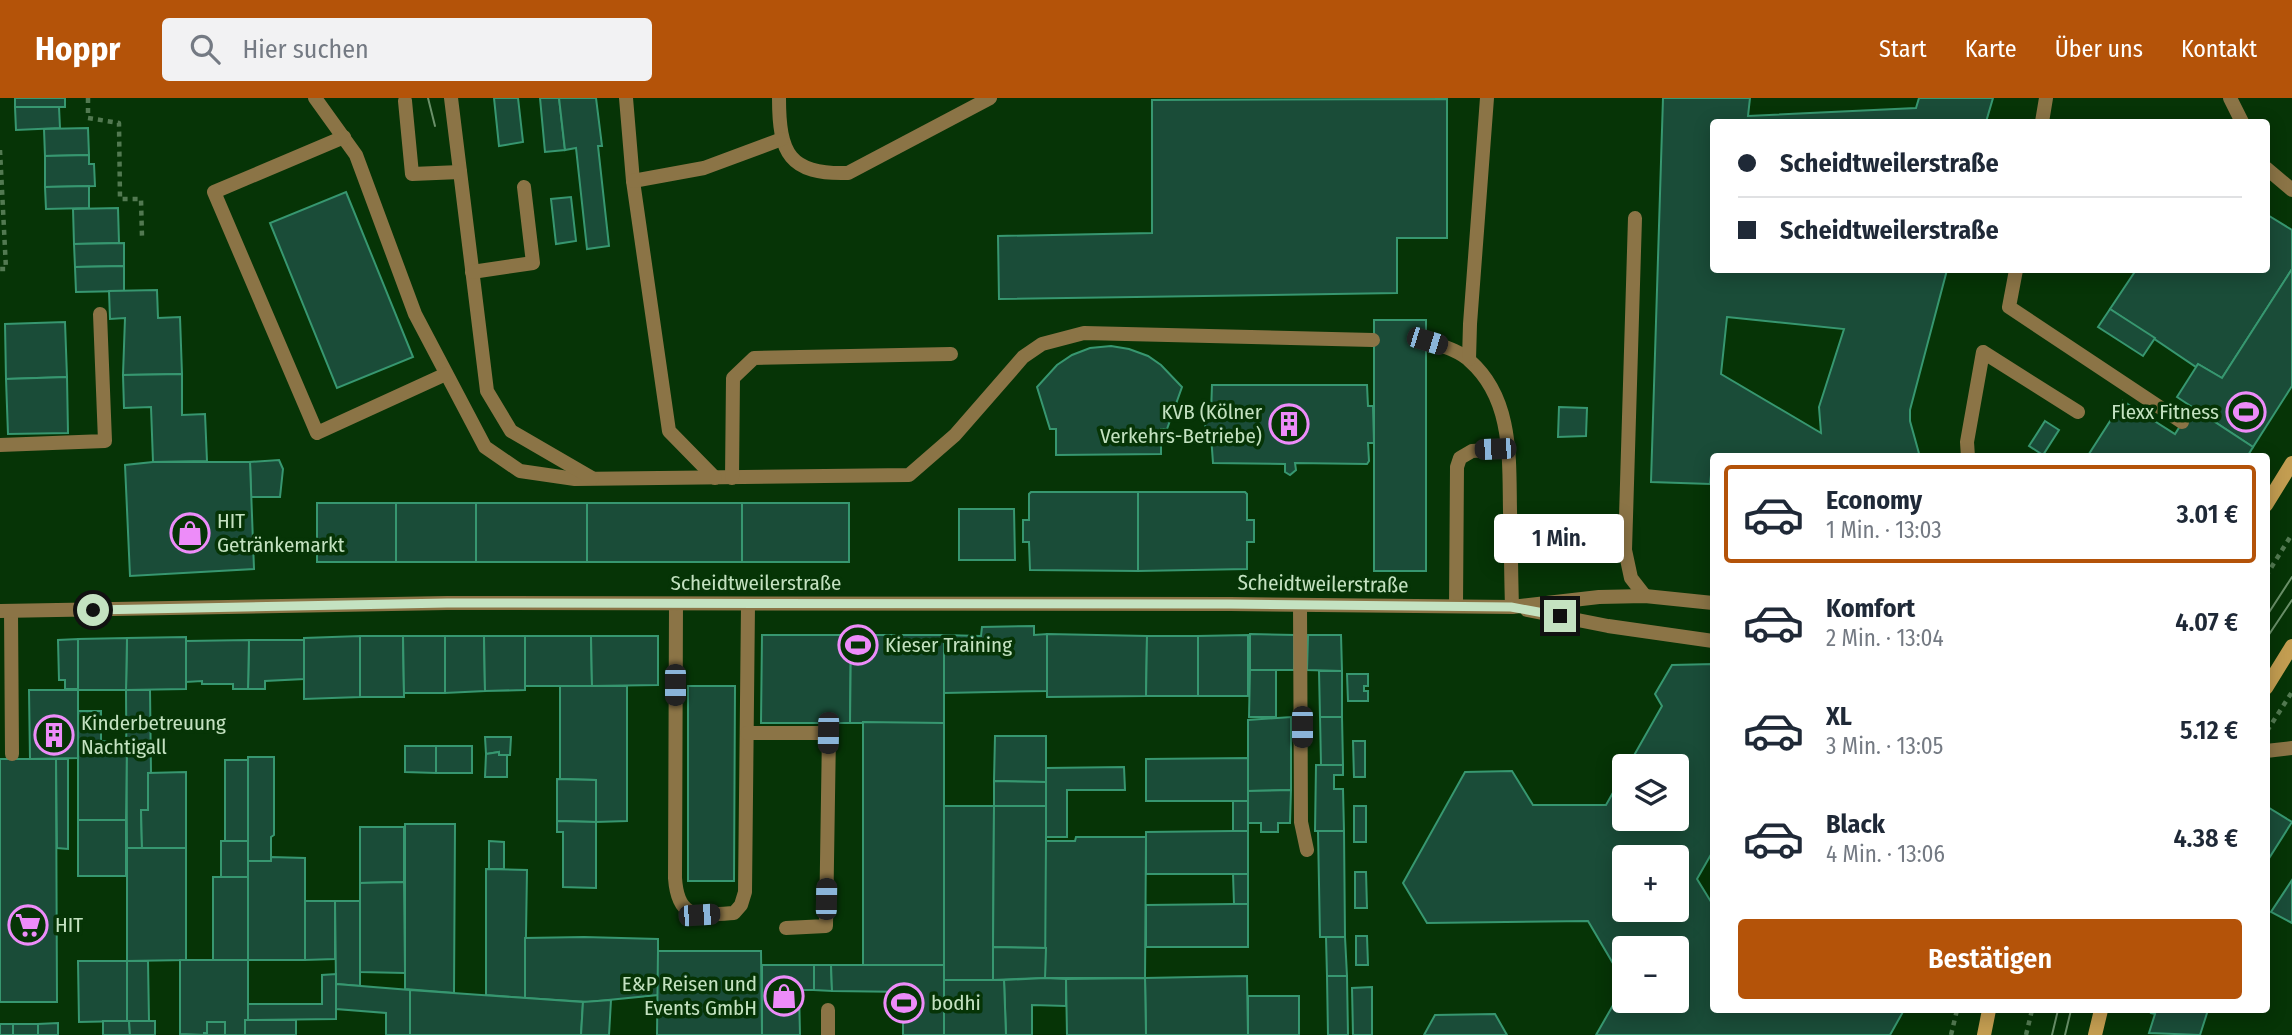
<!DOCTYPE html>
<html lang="de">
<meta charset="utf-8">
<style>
body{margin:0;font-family:"Fira Sans Condensed",sans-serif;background:#f2f2f3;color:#1f2937;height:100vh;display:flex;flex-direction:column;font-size:26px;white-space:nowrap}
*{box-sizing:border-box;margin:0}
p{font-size:23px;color:#747a83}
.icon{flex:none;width:38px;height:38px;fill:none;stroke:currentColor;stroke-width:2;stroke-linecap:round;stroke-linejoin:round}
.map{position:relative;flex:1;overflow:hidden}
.sheet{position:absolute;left:1710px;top:355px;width:560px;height:560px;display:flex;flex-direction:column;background:#fff;border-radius:7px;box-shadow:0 4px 18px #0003}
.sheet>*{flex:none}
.banner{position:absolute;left:1710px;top:21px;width:560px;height:154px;border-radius:7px;box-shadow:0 4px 18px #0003;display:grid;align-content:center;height:154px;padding:0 28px;background:#fff}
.tools{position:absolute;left:1612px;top:656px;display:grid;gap:14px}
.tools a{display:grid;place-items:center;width:77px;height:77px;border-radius:7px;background:#fff;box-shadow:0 4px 18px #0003;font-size:35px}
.end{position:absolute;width:32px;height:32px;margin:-16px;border:9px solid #c4e2c1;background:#111;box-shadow:0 0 0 4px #111}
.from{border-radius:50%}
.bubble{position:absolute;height:49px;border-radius:7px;background:#fff;box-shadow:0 4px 18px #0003;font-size:23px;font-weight:600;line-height:49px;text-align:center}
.car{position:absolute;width:21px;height:42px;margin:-21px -10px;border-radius:9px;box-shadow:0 0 5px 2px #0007;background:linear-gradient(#222 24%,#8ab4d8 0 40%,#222 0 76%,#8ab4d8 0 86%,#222 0)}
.banner b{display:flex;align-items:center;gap:24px;height:66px;font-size:26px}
.banner b+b{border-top:2px solid #e0e1e3}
.banner i{width:18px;height:18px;background:#1f2937}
ul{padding:12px 0 0;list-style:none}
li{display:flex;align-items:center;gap:21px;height:98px;margin:0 14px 10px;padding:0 14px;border:4px solid transparent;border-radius:7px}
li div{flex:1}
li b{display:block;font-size:26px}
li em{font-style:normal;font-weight:600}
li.current{border-color:#b45309}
li>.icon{width:63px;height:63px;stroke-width:1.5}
.button{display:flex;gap:14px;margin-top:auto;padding:14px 28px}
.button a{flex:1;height:80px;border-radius:7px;background:#b45309;color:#fff;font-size:28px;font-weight:600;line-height:80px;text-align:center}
header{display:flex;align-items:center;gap:42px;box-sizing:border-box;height:98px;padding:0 35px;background:#b45309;color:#fff}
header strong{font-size:33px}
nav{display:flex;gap:38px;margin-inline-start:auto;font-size:24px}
.search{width:490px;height:63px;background:#f2f2f3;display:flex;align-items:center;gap:18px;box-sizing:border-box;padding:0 24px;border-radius:7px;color:#747a83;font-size:26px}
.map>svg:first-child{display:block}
.building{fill:#1a4c38;stroke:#379770;stroke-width:2;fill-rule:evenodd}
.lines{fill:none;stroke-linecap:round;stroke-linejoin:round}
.path{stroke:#527951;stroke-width:4.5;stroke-dasharray:5 5;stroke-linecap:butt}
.service{stroke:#8b7446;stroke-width:14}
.minor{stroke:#8b7446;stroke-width:14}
.secondary{stroke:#c39d51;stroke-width:14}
.tram{stroke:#6a9069;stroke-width:2}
.route{stroke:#c4e2c1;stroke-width:9}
.labels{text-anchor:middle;stroke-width:7;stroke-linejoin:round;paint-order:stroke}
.poi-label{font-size:21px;fill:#c4e2c1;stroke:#063406;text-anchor:start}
.street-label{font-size:21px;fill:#c4e2c1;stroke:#063406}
</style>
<header>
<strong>Hoppr</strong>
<div class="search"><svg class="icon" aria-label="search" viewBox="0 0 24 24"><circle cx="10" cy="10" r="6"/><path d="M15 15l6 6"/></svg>Hier suchen</div>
<nav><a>Start</a><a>Karte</a><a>Über uns</a><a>Kontakt</a></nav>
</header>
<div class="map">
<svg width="2292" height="937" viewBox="0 0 2292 937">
<rect width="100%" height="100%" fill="#063406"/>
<g class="building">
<rect x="15" y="0" width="50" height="9"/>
<polygon points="494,0 518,0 523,44 499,48"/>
<polygon points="540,0 559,0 565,52 545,54"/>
<polygon points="559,0 596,0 602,48 598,48 609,148 587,151 576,50 565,52"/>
<path d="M1663,0H1750L1748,18L1916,10L1919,0H1993L1986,24H1713V172H1947L1910,312V323L1920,359H1713L1710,386L1651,384ZM1727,219L1844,231L1819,309L1821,335L1721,276Z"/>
<polygon points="1447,1 1447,140 1397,140 1397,195 999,201 998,138 1152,135 1152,2"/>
<polygon points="15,9 59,9 60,30 16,32"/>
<polygon points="88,30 89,57 45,58 44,31"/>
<polygon points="89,57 89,66 94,66 95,88 45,89 45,58"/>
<polygon points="89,88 89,110 46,111 45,89"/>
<polygon points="346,94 413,259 337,290 270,125"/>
<polygon points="571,99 576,143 556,146 551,101"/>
<polygon points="118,110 119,145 74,146 73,111"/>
<polygon points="2266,116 2292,132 2292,171 2222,280 2198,266 2196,269 2110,211 2136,172 2266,172"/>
<polygon points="124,145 124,168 75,169 74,146"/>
<polygon points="124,168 124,193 76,194 75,169"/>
<polygon points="2292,171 2292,288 2253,349 2177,299 2198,266 2222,280"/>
<polygon points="157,192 158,220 180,219 182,276 123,277 125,220 110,221 109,193"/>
<polygon points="2110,211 2155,240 2143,258 2098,229"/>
<rect x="1374" y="222" width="52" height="251"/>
<polygon points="65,224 67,279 6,281 5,226"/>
<polygon points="1111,248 1129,251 1148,258 1161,267 1182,289 1167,331 1161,331 1161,356 1056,357 1056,331 1050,331 1037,289 1057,267 1072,257 1090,250"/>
<polygon points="182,276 182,317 205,316 207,363 153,364 151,309 124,310 123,277"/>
<polygon points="67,279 68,335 8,336 6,281"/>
<polygon points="1212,287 1367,287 1368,308 1373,308 1374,345 1368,345 1369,363 1367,366 1295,365 1296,372 1290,377 1285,374 1285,366 1213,365 1211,337 1205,337 1205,315 1211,315"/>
<polygon points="2123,303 2175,336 2192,309 2253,349 2247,359 2087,359"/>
<polygon points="1559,309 1587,310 1586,338 1558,339"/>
<polygon points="2045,323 2059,332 2043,357 2029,348"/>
<polygon points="279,362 283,371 280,399 251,399 250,364"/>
<polygon points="153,364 250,364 254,471 130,478 125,367"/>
<polygon points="1031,394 1138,394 1138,473 1030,472 1029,444 1023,444 1023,422 1029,422 1029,396"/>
<polygon points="1138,394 1245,394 1247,396 1247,422 1254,422 1254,444 1247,444 1247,471 1138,473"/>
<rect x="317" y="405" width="79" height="59"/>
<rect x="396" y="405" width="80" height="59"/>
<rect x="476" y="405" width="111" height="59"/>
<rect x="587" y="405" width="155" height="59"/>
<rect x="742" y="405" width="107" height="59"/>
<polygon points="959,411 1014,411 1015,462 959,462"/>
<polygon points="1034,528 1034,537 1047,536 1047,593 944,595 944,537 981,538 982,529"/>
<polygon points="1047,536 1147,538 1146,598 1047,599"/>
<polygon points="1250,536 1294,537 1294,572 1250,572"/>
<polygon points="762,537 851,537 850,625 761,625"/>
<polygon points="851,537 944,537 944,625 850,625"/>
<polygon points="1248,537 1248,598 1198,598 1198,538"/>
<polygon points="1308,537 1341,537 1342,573 1307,572"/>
<polygon points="360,538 360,599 304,601 304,540"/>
<polygon points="360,538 403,538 404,599 360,599"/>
<polygon points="403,538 445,538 445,595 404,595"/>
<polygon points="445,538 484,538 485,593 445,595"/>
<polygon points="484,538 525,538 525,592 485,593"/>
<polygon points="525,538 591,538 592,588 525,588"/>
<polygon points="591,538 658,538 658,587 592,588"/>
<polygon points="1147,538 1198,538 1198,598 1146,598"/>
<polygon points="186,539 186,591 126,592 127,540"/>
<polygon points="127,540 126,592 78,592 78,541"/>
<polygon points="78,541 78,591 65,591 65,582 59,582 58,542"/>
<polygon points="249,542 304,542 304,581 265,583 265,591 248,591"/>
<polygon points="249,542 248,591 233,591 233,586 202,586 202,583 186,584 186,543"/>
<path d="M1713,566V753L1697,781L1713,807V912H1904L1890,937H1596L1624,888V903H1676V850H1624V884L1588,823L1427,825L1403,785L1465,674L1512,673L1533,707H1606L1624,675V721H1676V668H1628L1662,608L1655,596L1672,567ZM1624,760H1676V812H1624Z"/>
<polygon points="1250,572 1276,572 1276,619 1249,619"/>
<polygon points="1319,573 1342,573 1342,619 1320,619"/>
<polygon points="1347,576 1368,576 1368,588 1364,588 1364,593 1368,593 1368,603 1348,603"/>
<polygon points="560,588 627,588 627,723 596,724 596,682 560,681"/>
<polygon points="688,588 735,588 734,783 688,783"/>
<polygon points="29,592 78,592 78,660 30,661"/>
<polygon points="126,592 150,592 151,675 148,675 148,712 141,712 142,750 127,750"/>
<polygon points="78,613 101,613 101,643 127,644 126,722 78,722"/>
<polygon points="1291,619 1291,692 1248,693 1248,622"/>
<polygon points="1320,619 1342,619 1343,667 1321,667"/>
<polygon points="863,624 944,625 944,867 863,867"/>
<polygon points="995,638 1046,638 1046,684 994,683"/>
<polygon points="485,639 511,639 510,657 499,657 499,654 486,656"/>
<polygon points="1353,643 1365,643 1365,679 1354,679"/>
<polygon points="405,648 436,648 436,675 405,674"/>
<rect x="436" y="648" width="36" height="27"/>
<polygon points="499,654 499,657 507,657 507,679 485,679 486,656"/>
<polygon points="248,659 274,659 274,737 271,739 271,763 248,763"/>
<polygon points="1248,660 1248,703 1146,703 1146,661"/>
<polygon points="0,661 56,661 57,904 0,904"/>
<polygon points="56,661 68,661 68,751 57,750"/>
<rect x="225" y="662" width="23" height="81"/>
<polygon points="1316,667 1343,667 1343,677 1334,677 1334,691 1343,691 1344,733 1315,733"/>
<polygon points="1124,669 1125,692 1067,692 1067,739 1046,739 1046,670"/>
<polygon points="186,674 186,750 142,750 141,712 148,712 148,675"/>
<polygon points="557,681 596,682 596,724 557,723"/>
<polygon points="994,683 1046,684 1046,708 994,708"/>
<polygon points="1291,692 1290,725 1278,725 1278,734 1261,734 1261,725 1248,725 1248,693"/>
<rect x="1233" y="703" width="15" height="30"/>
<polygon points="944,708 994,708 993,882 944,882"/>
<polygon points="994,708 1046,708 1046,850 993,849"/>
<rect x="1354" y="708" width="12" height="36"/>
<polygon points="2266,708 2292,724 2266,765"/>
<rect x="78" y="722" width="48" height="56"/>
<polygon points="557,723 596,724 596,790 563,789 563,734 557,734"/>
<polygon points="405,726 455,726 454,895 405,891"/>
<polygon points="360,729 404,729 404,784 360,785"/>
<polygon points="1233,733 1248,733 1248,776 1146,776 1146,734"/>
<polygon points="1318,733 1344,733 1345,839 1320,839"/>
<polygon points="1076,739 1146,739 1145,880 1045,880 1046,743 1075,743"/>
<rect x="221" y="743" width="27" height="36"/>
<polygon points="489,743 504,744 504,771 489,771"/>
<polygon points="127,750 186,750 186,862 127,863"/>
<polygon points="271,759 305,760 305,862 248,862 248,763 271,763"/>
<polygon points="486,771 527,772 525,900 486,897"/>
<polygon points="1355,774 1366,774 1367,810 1355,810"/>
<polygon points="1233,776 1248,776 1248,806 1234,806"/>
<rect x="213" y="779" width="35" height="83"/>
<polygon points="2292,782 2292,825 2271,814"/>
<polygon points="404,784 405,875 360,874 360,785"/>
<polygon points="305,803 335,803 335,861 305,862"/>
<polygon points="335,803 360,803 360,888 336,886"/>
<polygon points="1234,806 1248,806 1248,849 1146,849 1146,807"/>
<polygon points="1356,838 1367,838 1368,867 1356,867"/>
<polygon points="584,839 658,841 658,897 588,904 525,900 525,840"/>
<polygon points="1326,839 1345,839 1347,878 1327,878"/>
<polygon points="993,849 1046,850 1045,880 993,882"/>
<polygon points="658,853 761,853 762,937 657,937"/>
<polygon points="180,862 248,862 248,922 245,922 245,937 225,937 225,924 207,924 207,935 204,935 204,937 180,936"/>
<polygon points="78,863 127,863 127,923 79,924"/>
<polygon points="127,863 148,863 149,923 127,923"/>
<polygon points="762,867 814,867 814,892 799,892 800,937 762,937"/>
<polygon points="814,867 831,867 832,893 814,892"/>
<polygon points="831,867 944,867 944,937 903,937 903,903 910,902 910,894 832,893"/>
<polygon points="336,876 336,921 248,922 248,906 322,906 322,877"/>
<polygon points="1247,878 1248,937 1146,937 1145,880"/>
<polygon points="1327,878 1347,878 1348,937 1328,937"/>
<polygon points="1045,880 1066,881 1066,908 1032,907 1032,937 1006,937 1004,882"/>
<polygon points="1145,880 1146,937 1067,937 1066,881"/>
<polygon points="944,882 1004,882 1006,937 944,937"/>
<polygon points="336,886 410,892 410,937 386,937 386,915 336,911"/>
<polygon points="1372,889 1372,937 1353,937 1352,890"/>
<polygon points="410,892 583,904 581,937 410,937"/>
<rect x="1248" y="898" width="51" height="39"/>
<polygon points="611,902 609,937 581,937 583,904"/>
<polygon points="2152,912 2208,912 2200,937 2149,935 2155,916 2151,915"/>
<polygon points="1495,916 1507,937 1424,937 1435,917"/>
<rect x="245" y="922" width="51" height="15"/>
<polygon points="103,923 129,923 130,937 103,937"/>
<polygon points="129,923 155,923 155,937 130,937"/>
<polygon points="207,924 225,924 225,937 204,937 204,935 207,935"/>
<polygon points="58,925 58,937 38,937 38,926"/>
<rect x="0" y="926" width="13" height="11"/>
<rect x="13" y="926" width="25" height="11"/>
</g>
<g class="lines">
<g class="path">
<polyline points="88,0 88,20 119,25 120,101 141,101 142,139"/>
<polyline points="0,52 6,171 0,171"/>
<polyline points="2266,478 2292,436"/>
<polyline points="2267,633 2292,594"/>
<polyline points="1951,937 1957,912"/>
<polyline points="2026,937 2032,912"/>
</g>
<g class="service">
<polyline points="315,0 356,57 415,216 485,349 520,373 575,381 909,377 955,337 1023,259 1042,246 1084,235 1373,242"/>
<polyline points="451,0 487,293 511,333 592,380"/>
<polyline points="626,0 633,83 669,333 715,380"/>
<path d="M779,0C779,55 789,77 848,75L990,0"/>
<polyline points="2230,0 2242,24"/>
<polyline points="405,3 412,76 460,74"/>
<polyline points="2042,24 2046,0"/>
<polyline points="344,39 214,94 317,335 446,276"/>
<polyline points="2266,70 2292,92"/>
<polyline points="633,83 704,70 782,41"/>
<polyline points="1635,120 1625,452 1631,480 1645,498"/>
<polyline points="2016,172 2009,209 2182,324"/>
<polyline points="472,174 533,165 524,89"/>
<path d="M1427,243C1441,248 1459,252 1470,263C1513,301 1509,361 1510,413C1511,445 1511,477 1512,509"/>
<polyline points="1469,261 1470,226 1487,0"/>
<polyline points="0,347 105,343 100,216"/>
<polyline points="1968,359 1967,344 1983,254 2078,314"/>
<polyline points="732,380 733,280 754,260 951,256"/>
<path d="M676,506L675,780C678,823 698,817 734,815L741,807L745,794L748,507"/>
<polyline points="1300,507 1301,724 1307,752"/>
<polyline points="1456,508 1457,369 1460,360 1472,353 1509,351"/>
<polyline points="11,513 12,656"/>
<polyline points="747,635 829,635 826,828 786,830"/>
<polyline points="2266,653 2292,650"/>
<polyline points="828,912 828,937"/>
</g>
<g class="minor">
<polyline points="1527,512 1608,528 1713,543"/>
<polyline points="0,513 447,505 1230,506 1512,509 1599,499 1645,498 1713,505"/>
</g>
<g class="secondary">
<polyline points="2266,407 2292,365"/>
<polyline points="2266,590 2292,548"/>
<polyline points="1984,937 1989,912"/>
<polyline points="2095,937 2101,912"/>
</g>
<g class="tram">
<polyline points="428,0 435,28"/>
<polyline points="2266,519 2292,479"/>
<polyline points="2266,541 2292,502"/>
<polyline points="2052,937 2058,912"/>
<polyline points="2065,937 2071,912"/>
</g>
</g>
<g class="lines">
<polyline class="route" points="93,512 447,505 1230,506 1511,509 1560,518"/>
</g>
<defs>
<g id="stadium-ring" transform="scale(2.0125)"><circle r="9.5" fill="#063406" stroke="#ed8cf9" stroke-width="1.5"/><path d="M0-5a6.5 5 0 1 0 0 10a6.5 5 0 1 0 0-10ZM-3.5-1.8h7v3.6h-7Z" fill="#ed8cf9"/></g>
<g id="building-ring" transform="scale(2.0125)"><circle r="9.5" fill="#063406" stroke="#ed8cf9" stroke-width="1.5"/><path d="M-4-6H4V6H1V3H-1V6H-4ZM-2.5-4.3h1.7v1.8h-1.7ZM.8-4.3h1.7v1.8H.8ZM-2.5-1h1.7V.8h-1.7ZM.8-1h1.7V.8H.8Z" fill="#ed8cf9"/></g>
<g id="shop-ring" transform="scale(2.0125)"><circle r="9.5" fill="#063406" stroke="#ed8cf9" stroke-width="1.5"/><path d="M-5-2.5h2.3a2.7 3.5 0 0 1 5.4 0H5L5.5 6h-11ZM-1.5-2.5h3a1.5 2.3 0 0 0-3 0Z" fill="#ed8cf9"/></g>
<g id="supermarket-ring" transform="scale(2.0125)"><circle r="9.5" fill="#063406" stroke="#ed8cf9" stroke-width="1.5"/><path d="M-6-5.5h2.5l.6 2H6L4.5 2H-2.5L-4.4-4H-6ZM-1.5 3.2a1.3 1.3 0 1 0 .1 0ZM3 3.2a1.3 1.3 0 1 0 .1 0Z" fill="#ed8cf9"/></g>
</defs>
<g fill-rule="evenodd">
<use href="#stadium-ring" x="2246" y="314"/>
<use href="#building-ring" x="1289" y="326"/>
<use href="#shop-ring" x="190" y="435"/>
<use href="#stadium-ring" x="858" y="547"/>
<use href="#building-ring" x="54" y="637"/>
<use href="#supermarket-ring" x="28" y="827"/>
<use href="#shop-ring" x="784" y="898"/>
<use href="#stadium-ring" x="904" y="905"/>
</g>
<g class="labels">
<g class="poi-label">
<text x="1262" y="321" text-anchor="end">KVB (Kölner<tspan x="1262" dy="24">Verkehrs-Betriebe)</tspan></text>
<text x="2219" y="321" text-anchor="end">Flexx Fitness</text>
<text x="217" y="430">HIT<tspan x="217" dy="24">Getränkemarkt</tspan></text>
<text x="885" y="554">Kieser Training</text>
<text x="81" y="632">Kinderbetreuung<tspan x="81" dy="24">Nachtigall</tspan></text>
<text x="55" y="834">HIT</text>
<text x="757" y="893" text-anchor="end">E&amp;P Reisen und<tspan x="757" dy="24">Events GmbH</tspan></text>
<text x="931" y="912">bodhi</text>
</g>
<g class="street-label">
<text x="756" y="492">Scheidtweilerstraße</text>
<text transform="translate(1323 486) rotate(1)" y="7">Scheidtweilerstraße</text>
</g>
</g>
</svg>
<div class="tools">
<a><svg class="icon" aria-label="layers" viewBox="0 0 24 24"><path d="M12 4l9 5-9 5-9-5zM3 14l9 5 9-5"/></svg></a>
<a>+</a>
<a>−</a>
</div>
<i class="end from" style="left:93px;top:512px"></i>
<i class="end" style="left:1560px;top:518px"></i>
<div class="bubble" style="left:1494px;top:416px;width:130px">1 Min.</div>
<i class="car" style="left:1427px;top:243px;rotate:107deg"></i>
<i class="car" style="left:1495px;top:351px;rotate:268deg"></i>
<i class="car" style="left:675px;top:587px;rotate:180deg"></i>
<i class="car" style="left:1302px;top:629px;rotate:180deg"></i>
<i class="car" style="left:828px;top:635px;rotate:181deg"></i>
<i class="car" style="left:826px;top:801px;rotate:1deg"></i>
<i class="car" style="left:699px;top:817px;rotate:86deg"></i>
<div class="banner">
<b><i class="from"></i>Scheidtweilerstraße</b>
<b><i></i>Scheidtweilerstraße</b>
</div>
<section class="sheet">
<ul>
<li class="current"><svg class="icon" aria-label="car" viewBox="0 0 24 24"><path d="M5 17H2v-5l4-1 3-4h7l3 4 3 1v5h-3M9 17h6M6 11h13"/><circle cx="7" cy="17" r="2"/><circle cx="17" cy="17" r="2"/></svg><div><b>Economy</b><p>1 Min. · 13:03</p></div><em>3.01 €</em></li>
<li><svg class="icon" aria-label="car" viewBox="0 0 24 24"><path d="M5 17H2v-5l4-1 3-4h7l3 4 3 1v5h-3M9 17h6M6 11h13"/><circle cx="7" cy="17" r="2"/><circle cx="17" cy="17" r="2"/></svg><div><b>Komfort</b><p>2 Min. · 13:04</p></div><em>4.07 €</em></li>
<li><svg class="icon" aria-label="car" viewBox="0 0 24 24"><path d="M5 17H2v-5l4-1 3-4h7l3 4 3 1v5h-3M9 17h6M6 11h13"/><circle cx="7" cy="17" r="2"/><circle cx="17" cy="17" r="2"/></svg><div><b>XL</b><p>3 Min. · 13:05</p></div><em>5.12 €</em></li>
<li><svg class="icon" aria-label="car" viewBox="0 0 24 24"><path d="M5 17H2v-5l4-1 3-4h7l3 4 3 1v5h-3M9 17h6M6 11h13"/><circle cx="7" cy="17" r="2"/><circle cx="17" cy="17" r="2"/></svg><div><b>Black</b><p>4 Min. · 13:06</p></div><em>4.38 €</em></li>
</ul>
<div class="button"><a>Bestätigen</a></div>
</section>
</div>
